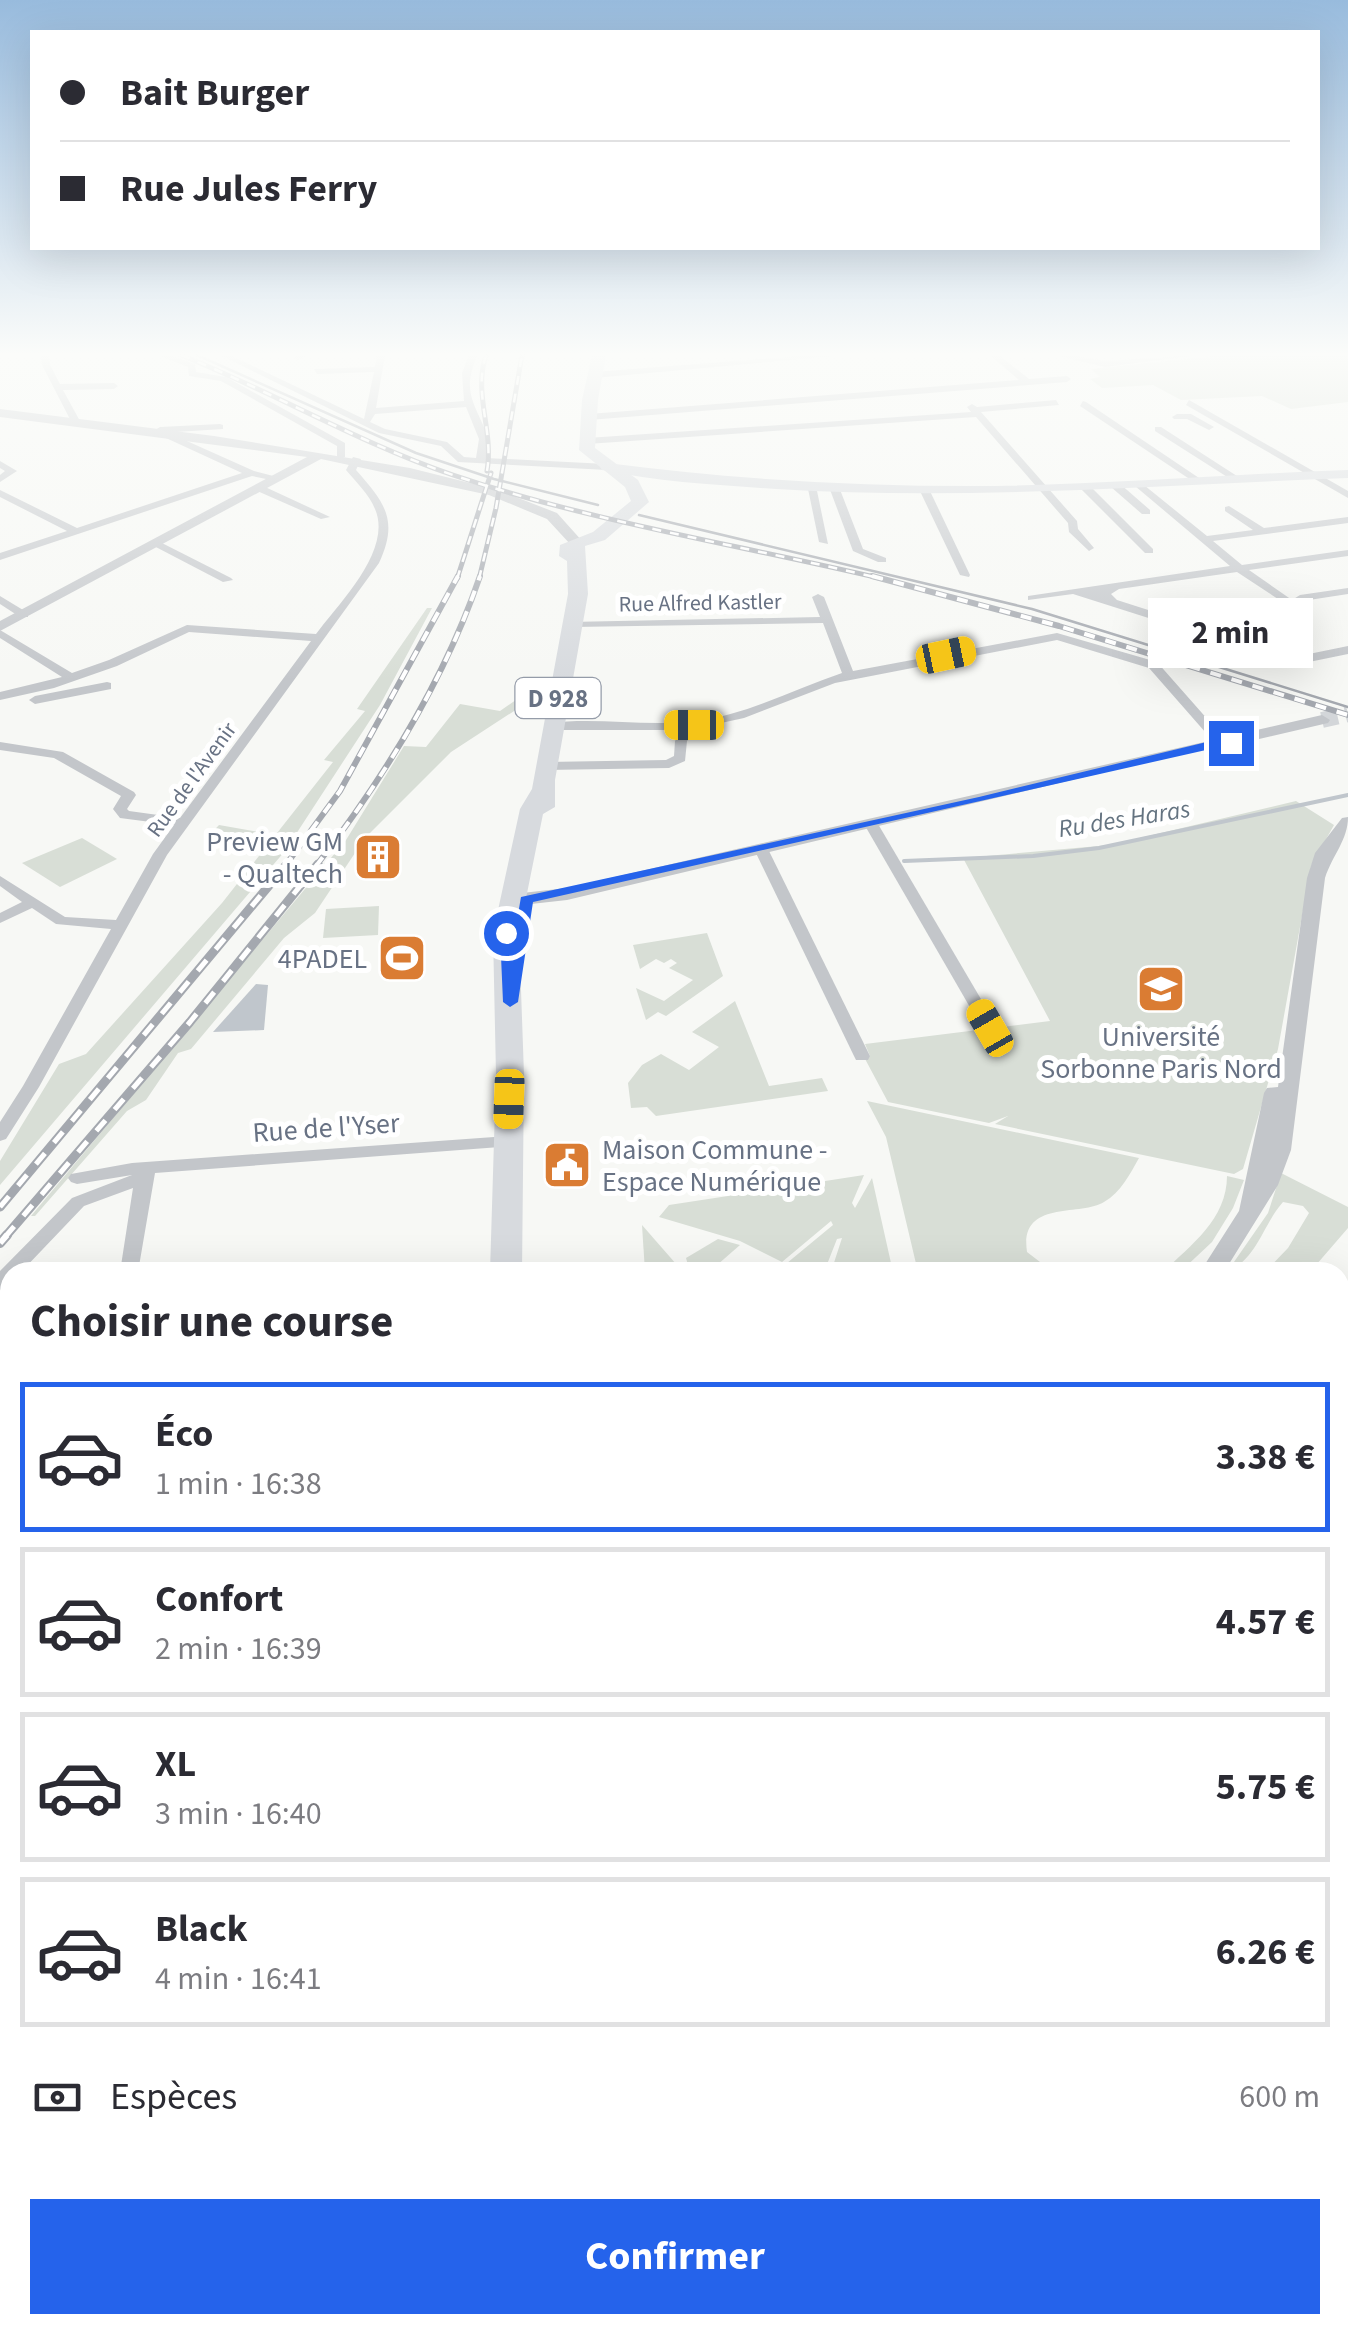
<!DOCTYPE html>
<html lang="fr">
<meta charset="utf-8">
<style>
body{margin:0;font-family:"Source Sans 3",sans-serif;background:#f2f2f3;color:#2b2b33;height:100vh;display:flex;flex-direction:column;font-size:38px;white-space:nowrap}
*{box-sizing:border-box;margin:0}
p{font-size:32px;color:#7c7c81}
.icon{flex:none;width:55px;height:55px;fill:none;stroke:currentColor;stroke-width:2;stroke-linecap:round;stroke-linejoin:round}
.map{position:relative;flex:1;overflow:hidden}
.drawer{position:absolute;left:0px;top:1262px;width:1350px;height:1072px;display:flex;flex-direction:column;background:#fff;border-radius:30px 30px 0 0;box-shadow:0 10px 40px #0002}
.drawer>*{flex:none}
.guide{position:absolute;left:30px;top:30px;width:1290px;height:220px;border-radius:0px;box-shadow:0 10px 40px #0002;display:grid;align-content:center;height:220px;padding:0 30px;background:#fff}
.end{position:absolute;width:45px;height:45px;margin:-22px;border:12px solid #2563eb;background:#fff;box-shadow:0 0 0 5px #fff}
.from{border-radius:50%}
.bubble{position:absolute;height:70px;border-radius:0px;background:#fff;box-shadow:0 10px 40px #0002;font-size:32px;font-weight:700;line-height:70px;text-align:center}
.car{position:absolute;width:30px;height:60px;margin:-30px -15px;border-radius:12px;box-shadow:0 0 8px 2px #0007;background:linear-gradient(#f5c518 24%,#345 0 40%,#f5c518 0 76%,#345 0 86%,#f5c518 0)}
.guide b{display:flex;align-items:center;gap:35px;height:95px;font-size:38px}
.guide b+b{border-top:2px solid #e1e1e2}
.guide i{width:25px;height:25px;background:#2b2b33}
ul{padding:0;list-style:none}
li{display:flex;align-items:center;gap:30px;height:150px;margin:0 20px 15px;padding:0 10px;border:5px solid #e1e1e2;border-radius:0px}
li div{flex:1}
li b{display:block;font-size:38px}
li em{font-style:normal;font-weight:700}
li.on{border-color:#2563eb}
li>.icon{width:90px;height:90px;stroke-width:1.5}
h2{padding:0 30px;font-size:45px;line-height:120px}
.pay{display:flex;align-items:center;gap:25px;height:110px;padding:0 30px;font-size:38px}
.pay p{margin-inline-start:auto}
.button{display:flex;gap:20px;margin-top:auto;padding:20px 30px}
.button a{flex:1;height:115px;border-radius:0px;background:#2563eb;color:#fff;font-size:40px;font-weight:700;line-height:115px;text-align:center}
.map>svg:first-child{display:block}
.green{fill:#d8ded6}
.water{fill:#c0c6cc}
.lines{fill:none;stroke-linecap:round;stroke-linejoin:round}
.stream{stroke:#c0c6cc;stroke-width:4}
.tertiary-tunnel{stroke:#d3d6d9;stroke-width:16;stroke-dasharray:16 8;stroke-linecap:butt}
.minor{fill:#c3c6ca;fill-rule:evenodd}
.tertiary{fill:#c3c6ca;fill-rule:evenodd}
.secondary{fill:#d7dade;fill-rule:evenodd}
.primary{fill:#d7dade;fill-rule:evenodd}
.tram{stroke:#a4a8af;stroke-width:2.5}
.rail-far3-casing{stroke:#a4a8af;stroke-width:5}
.rail-far2-casing{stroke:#a4a8af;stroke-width:6}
.rail-far1-casing{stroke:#a4a8af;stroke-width:9}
.rail-casing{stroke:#a4a8af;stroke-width:10}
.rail-far3{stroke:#fff;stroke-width:2.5;stroke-dasharray:9;stroke-linecap:butt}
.rail-far2{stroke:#fff;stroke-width:4;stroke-dasharray:11;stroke-linecap:butt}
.rail-far1{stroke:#fff;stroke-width:5;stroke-dasharray:14;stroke-linecap:butt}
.rail{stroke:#fff;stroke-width:6;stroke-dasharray:18;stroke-linecap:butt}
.route{fill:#2563eb}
.labels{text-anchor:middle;stroke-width:10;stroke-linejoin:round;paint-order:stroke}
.far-street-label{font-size:22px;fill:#687284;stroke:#fff}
.shield{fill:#fff;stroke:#959ca9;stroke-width:2.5}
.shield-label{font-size:25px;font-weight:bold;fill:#687284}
.far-water-label{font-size:25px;font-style:italic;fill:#647380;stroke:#fff}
.poi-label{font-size:28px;fill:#687284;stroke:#fff;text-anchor:end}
.street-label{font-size:28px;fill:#687284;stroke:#fff}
</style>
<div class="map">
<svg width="1348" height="2333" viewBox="0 0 1348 2333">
<rect width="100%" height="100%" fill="#f7f8f5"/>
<g class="green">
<polygon points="1223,355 1348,355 1348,402 1291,409 1262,396 1181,400 1153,385 1102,388 1090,379 1100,377 1091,369"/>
<polygon points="427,608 432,608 380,705 285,851 0,1185 0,1161 59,1064 86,1054 222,903 333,762 324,760 365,711 357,709"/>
<polygon points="523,695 534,698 451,752 365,838 315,913 284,938 191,1049 178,1053 146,1100 127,1111 35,1216 31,1216 346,840 404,746 426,747 460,704 500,711"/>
<polygon points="1296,801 1334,825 1311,866 1278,1049 1243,1169 1234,1174 995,1124 1008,1116 989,1123 888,1102 864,1057 870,1056 865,1044 1050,1021 963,858 1110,845"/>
<polygon points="219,825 270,834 256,850 204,841"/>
<polygon points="82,838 117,859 60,887 22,863"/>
<polygon points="379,906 378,935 323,938 326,909"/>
<polygon points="707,933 723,976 666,1016 658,1012 646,1020 636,988 664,1001 693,980 669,968 677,963 671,959 664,963 656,959 640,969 633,945"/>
<polygon points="735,1001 769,1086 822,1078 828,1091 656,1116 647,1107 631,1108 628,1083 642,1065 661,1054 689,1070 719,1047 692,1032"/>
<path d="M867,1101L1139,1158C1130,1174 1121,1192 1104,1202C1080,1217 1019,1199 1027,1252L1053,1272H918L886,1137Z"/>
<path d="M1281,1173L1348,1207V1228L1310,1272H1265L1288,1248L1309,1213L1303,1206L1283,1202C1262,1226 1258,1258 1227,1272L1268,1213Z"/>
<polygon points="864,1175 852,1203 855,1208 872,1178 893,1272 854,1272 857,1267 852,1264 843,1272 831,1272 842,1238 837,1239 824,1272 788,1272 781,1268 833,1225 831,1221 782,1262 740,1241 659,1217 669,1205"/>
<path d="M1227,1176L1244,1180L1233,1208L1212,1242L1180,1272H1163C1191,1245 1227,1219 1227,1176Z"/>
<polygon points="642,1225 683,1272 645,1272"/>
<polygon points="718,1239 740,1245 709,1272 690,1272 686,1258"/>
<polygon points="1340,1841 1348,1847 1348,2333 935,2333 934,2325 1340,2325"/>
</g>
<polygon class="water" points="256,984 268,985 264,1030 213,1032"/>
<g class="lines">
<polyline class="stream" points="904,861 1033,856 1099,848 1348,795"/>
<polyline class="tertiary-tunnel" points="1322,720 1348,714"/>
<g class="minor">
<polygon points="41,355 49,355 50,365 60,384 114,383 118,386 114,389 63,390 81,423 73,425 42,365"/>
<polygon points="158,355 169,355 195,364 196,372 226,377 345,443 345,457 337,459 337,446 221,381 189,376 188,367"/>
<path d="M220,355H230L364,419L374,372L317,374L314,369L375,367L377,355H385L376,408L464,401L462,373L469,355H477C474,365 469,375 470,387C471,412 496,434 486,458L607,464L612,467L607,470L458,462L441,446L379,433ZM466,407L479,439L476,458L464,457L447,442L385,429L370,422L375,414Z"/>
<polygon points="297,355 308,355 298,360 294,357"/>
<polygon points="814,355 845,355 594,378 590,375 594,372"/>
<polygon points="990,355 999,355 1029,379 1067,376 1071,379 1067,382 589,420 584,417 589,414 1019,380"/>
<polygon points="1055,355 1070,355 1105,361 1199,355 1105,367"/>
<polygon points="1056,400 1059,405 981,412 1077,521 1078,529 1094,548 1089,551 1069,532 1068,523 976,417 587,444 582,441 587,438 971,412 967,407 972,404 977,407"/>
<polygon points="1189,400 1348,491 1348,498 1186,405"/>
<polygon points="1083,401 1086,402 1202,480 1194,482 1080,406"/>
<polygon points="1177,414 1191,414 1214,427 1209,430 1187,419 1174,419 1172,417"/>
<polygon points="220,424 223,425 223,429 160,433 155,430 160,427"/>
<polygon points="1155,427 1161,427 1240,478 1232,480 1155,431"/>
<polygon points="169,433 254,471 281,478 276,481 252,476 0,560 0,553 67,531 0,497 0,490 77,528 242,473 166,438 164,436"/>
<path d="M353,457L361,459L356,470C385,503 399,520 379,563L167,855L39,1087L6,1139L0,1141V1122L23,1086L111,929L56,924L32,908L0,923V913L22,902L0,886V876L65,917L116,920L153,854L174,825L120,818L113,809L121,796L54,758L0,750V742L63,752L134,792L136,795L127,809L129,811L180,818L311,641L189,632L117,666L54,688L0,700V692L62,677L0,638V630L72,673L109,660L187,625L316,634C339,603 393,550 375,509C369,494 356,482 346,470Z"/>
<polygon points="0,461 17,471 0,482 0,475 5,471 0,468"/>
<polygon points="1139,481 1207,536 1253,530 1225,511 1225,507 1229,506 1264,528 1348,517 1348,523 1213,541 1242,565 1348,550 1348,556 1249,570 1292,600 1300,595 1348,588 1348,594 1309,600 1309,604 1290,607 1237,572 1119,589 1111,594 1117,600 1288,655 1304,655 1348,646 1348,654 1304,663 1287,662 1073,594 1028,600 1028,596 1230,566 1135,486 1134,484"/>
<polygon points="1111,483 1119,483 1150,510 1150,514 1142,514 1111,487"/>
<polygon points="807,484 816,486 828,544 819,542"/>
<polygon points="834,484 839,487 863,549 886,558 886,562 878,562 853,551 829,487"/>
<polygon points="1081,485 1089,485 1153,549 1153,553 1145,553 1081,489"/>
<polygon points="255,486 263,486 330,517 321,519 255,490"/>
<polygon points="920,487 929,489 970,575 969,577 960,575 919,489"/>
<polygon points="156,540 231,578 233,580 223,582 152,545 151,543"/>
<path d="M818,594L824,597L853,671L1057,633L1157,662L1224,738L1213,741L1149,668L1057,640L835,683L744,718L698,728L687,741L685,761L669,768L546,770L539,766L546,762L666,760L674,756L675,741L683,730H554L548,726L550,723C597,717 647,727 696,721C747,715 794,689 842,673L823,623L573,627L567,624L569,622L820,617L812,597Z"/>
<polygon points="0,596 28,613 28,617 20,617 0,604"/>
<polygon points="107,682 111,683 111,689 35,704 29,700 35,696"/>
<polygon points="871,820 878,824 998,1028 996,1032 990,1033 982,1028 864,824"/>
<polygon points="761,845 768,849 870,1056 868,1060 856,1060 854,1056 754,849"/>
<polygon points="508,1136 514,1138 517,1142 514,1146 155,1173 138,1272 120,1272 133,1188 84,1206 21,1272 10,1272 10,1284 0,1290 0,1271 72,1198 132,1175 77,1184 71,1182 68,1178 71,1174 132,1163"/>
<polygon points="1340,1812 1348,1815 1348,1843 1340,1840"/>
<polygon points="10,2128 10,2156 0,2158 0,2130"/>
<polygon points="10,2272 10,2302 0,2304 0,2274"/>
<polygon points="895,2325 925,2325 926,2333 896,2333"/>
</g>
<g class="tertiary">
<polygon points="0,409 214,436 410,468 498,490 557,513 583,542 571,545 547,519 489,495 321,459 0,631 0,621 307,457 0,417"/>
<polygon points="1322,715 1330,720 1328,723 1229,746 1223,744 567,900 513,906 504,900 513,894 567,888"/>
<path d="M1348,817C1348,840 1333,854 1325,878L1291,1150L1278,1185L1224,1272H1200L1239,1211L1264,1093L1267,1088L1278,1087L1307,878L1315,853L1342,818Z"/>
</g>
<path class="secondary" d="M607,463C736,480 866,487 996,486C1114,484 1231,474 1348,470V478C1157,485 968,501 776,489C719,485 659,482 602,470L600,467Z"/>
<g class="primary">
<polygon points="592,355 606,355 598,400 595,448 638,480 649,502 605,540 585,546 588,594 555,780 555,807 543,814 519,933 524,1075 522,1272 490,1272 496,1075 493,933 520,809 532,789 568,594 567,561 559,556 560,545 593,532 631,501 625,487 579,450 582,400"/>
<polygon points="412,2325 464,2325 463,2333 411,2333"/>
</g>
<g class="tram">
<polyline points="197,355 416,453 494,479 598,505"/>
<polyline points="639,515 1032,609 1348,707"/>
</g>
<g class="rail-far3-casing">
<g id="rail-far3">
<path d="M181,355C273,392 359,443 453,475C592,522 740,545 883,579"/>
<path d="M486,355C473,394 494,431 487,471"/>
<polyline points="457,579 491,473"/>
<polyline points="479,579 496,508 522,355"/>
</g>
</g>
<g class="rail-far2-casing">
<g id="rail-far2">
<polyline points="872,576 1059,626 1348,715"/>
<polyline points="285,866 340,791 458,576"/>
<path d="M316,866C384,778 444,682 480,576"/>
</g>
</g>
<g class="rail-far1-casing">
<g id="rail-far1">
<polyline points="0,1207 287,864"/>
<polyline points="5,1237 190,1022 318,864"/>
</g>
</g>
<g class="rail-casing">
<polyline id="rail" points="0,1243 7,1235"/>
</g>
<use href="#rail-far3" class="rail-far3"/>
<use href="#rail-far2" class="rail-far2"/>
<use href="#rail-far1" class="rail-far1"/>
<use href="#rail" class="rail"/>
</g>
<linearGradient id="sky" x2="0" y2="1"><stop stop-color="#98bbdd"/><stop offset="0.52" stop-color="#fbfcfa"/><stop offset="1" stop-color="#fbfcfa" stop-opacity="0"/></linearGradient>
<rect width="1348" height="681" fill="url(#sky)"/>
<polygon class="route" points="1215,740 1237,743 533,902 518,1002 510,1007 503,1002 500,933 511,930 514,937 521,897 979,797"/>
<defs>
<g id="building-square" transform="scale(2.5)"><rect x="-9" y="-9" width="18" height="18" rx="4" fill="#da7c33" stroke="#fff"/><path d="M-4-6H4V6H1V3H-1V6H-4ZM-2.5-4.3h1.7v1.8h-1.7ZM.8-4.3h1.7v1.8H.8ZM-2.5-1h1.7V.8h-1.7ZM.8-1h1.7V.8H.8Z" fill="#fff"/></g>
<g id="stadium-square" transform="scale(2.5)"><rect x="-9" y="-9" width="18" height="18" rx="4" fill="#da7c33" stroke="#fff"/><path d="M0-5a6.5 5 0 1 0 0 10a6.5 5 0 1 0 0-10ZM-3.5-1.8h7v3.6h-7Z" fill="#fff"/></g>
<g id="university-square" transform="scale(2.5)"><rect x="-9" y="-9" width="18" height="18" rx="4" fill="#da7c33" stroke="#fff"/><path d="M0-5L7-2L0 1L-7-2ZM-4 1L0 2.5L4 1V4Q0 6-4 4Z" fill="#fff"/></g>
<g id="civic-square" transform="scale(2.5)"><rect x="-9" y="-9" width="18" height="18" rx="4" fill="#da7c33" stroke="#fff"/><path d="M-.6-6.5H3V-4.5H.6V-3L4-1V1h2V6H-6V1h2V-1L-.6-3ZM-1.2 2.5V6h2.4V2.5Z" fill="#fff"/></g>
</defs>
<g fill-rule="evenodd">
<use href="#building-square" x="378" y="857"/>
<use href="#stadium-square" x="402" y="958"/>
<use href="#university-square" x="1161" y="989"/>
<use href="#civic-square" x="567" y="1165"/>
</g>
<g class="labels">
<g class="far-street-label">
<text transform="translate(700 602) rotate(-1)" y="8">Rue Alfred Kastler</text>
<text transform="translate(191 779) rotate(-54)" y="8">Rue de l'Avenir</text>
</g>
<rect class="shield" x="515.5" y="678" width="85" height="40" rx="8"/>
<g class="shield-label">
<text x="558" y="707">D 928</text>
</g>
<g class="far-water-label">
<text transform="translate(1124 818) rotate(-9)" y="9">Ru des Haras</text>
</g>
<g class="poi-label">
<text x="343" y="851">Preview GM<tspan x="343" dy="32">- Qualtech</tspan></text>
<text x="367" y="968">4PADEL</text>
<text x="1161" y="1046" text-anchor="middle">Université<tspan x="1161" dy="32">Sorbonne Paris Nord</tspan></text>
<text x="602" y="1159" text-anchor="start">Maison Commune -<tspan x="602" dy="32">Espace Numérique</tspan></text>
</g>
<g class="street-label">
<text transform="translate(326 1127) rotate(-4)" y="10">Rue de l'Yser</text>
</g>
</g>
</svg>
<i class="end from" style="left:506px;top:933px"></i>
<i class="end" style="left:1231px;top:743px"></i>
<div class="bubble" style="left:1148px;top:598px;width:165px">2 min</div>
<i class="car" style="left:946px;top:655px;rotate:78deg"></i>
<i class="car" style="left:694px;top:725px;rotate:270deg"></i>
<i class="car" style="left:990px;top:1028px;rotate:330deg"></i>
<i class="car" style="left:509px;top:1099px;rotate:182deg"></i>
<div class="guide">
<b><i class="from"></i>Bait Burger</b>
<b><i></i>Rue Jules Ferry</b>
</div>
<section class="drawer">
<h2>Choisir une course</h2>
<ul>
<li class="on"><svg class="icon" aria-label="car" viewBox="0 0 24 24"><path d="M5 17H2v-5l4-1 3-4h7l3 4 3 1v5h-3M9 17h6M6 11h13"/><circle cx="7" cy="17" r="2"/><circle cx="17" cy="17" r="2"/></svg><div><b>Éco</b><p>1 min · 16:38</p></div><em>3.38 €</em></li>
<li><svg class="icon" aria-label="car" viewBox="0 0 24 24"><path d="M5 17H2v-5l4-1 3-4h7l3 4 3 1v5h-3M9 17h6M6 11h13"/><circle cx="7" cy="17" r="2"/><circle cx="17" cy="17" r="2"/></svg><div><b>Confort</b><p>2 min · 16:39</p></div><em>4.57 €</em></li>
<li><svg class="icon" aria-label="car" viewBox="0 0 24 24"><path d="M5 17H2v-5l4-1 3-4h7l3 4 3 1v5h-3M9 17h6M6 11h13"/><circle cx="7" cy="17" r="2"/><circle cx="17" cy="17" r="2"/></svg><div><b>XL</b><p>3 min · 16:40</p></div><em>5.75 €</em></li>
<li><svg class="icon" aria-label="car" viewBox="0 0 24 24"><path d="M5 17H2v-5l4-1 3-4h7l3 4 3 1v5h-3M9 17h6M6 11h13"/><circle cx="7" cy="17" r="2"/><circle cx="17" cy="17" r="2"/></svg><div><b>Black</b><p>4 min · 16:41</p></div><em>6.26 €</em></li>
</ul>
<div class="pay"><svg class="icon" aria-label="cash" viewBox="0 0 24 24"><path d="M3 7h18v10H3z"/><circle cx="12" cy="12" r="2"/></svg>Espèces<p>600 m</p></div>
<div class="button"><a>Confirmer</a></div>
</section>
</div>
